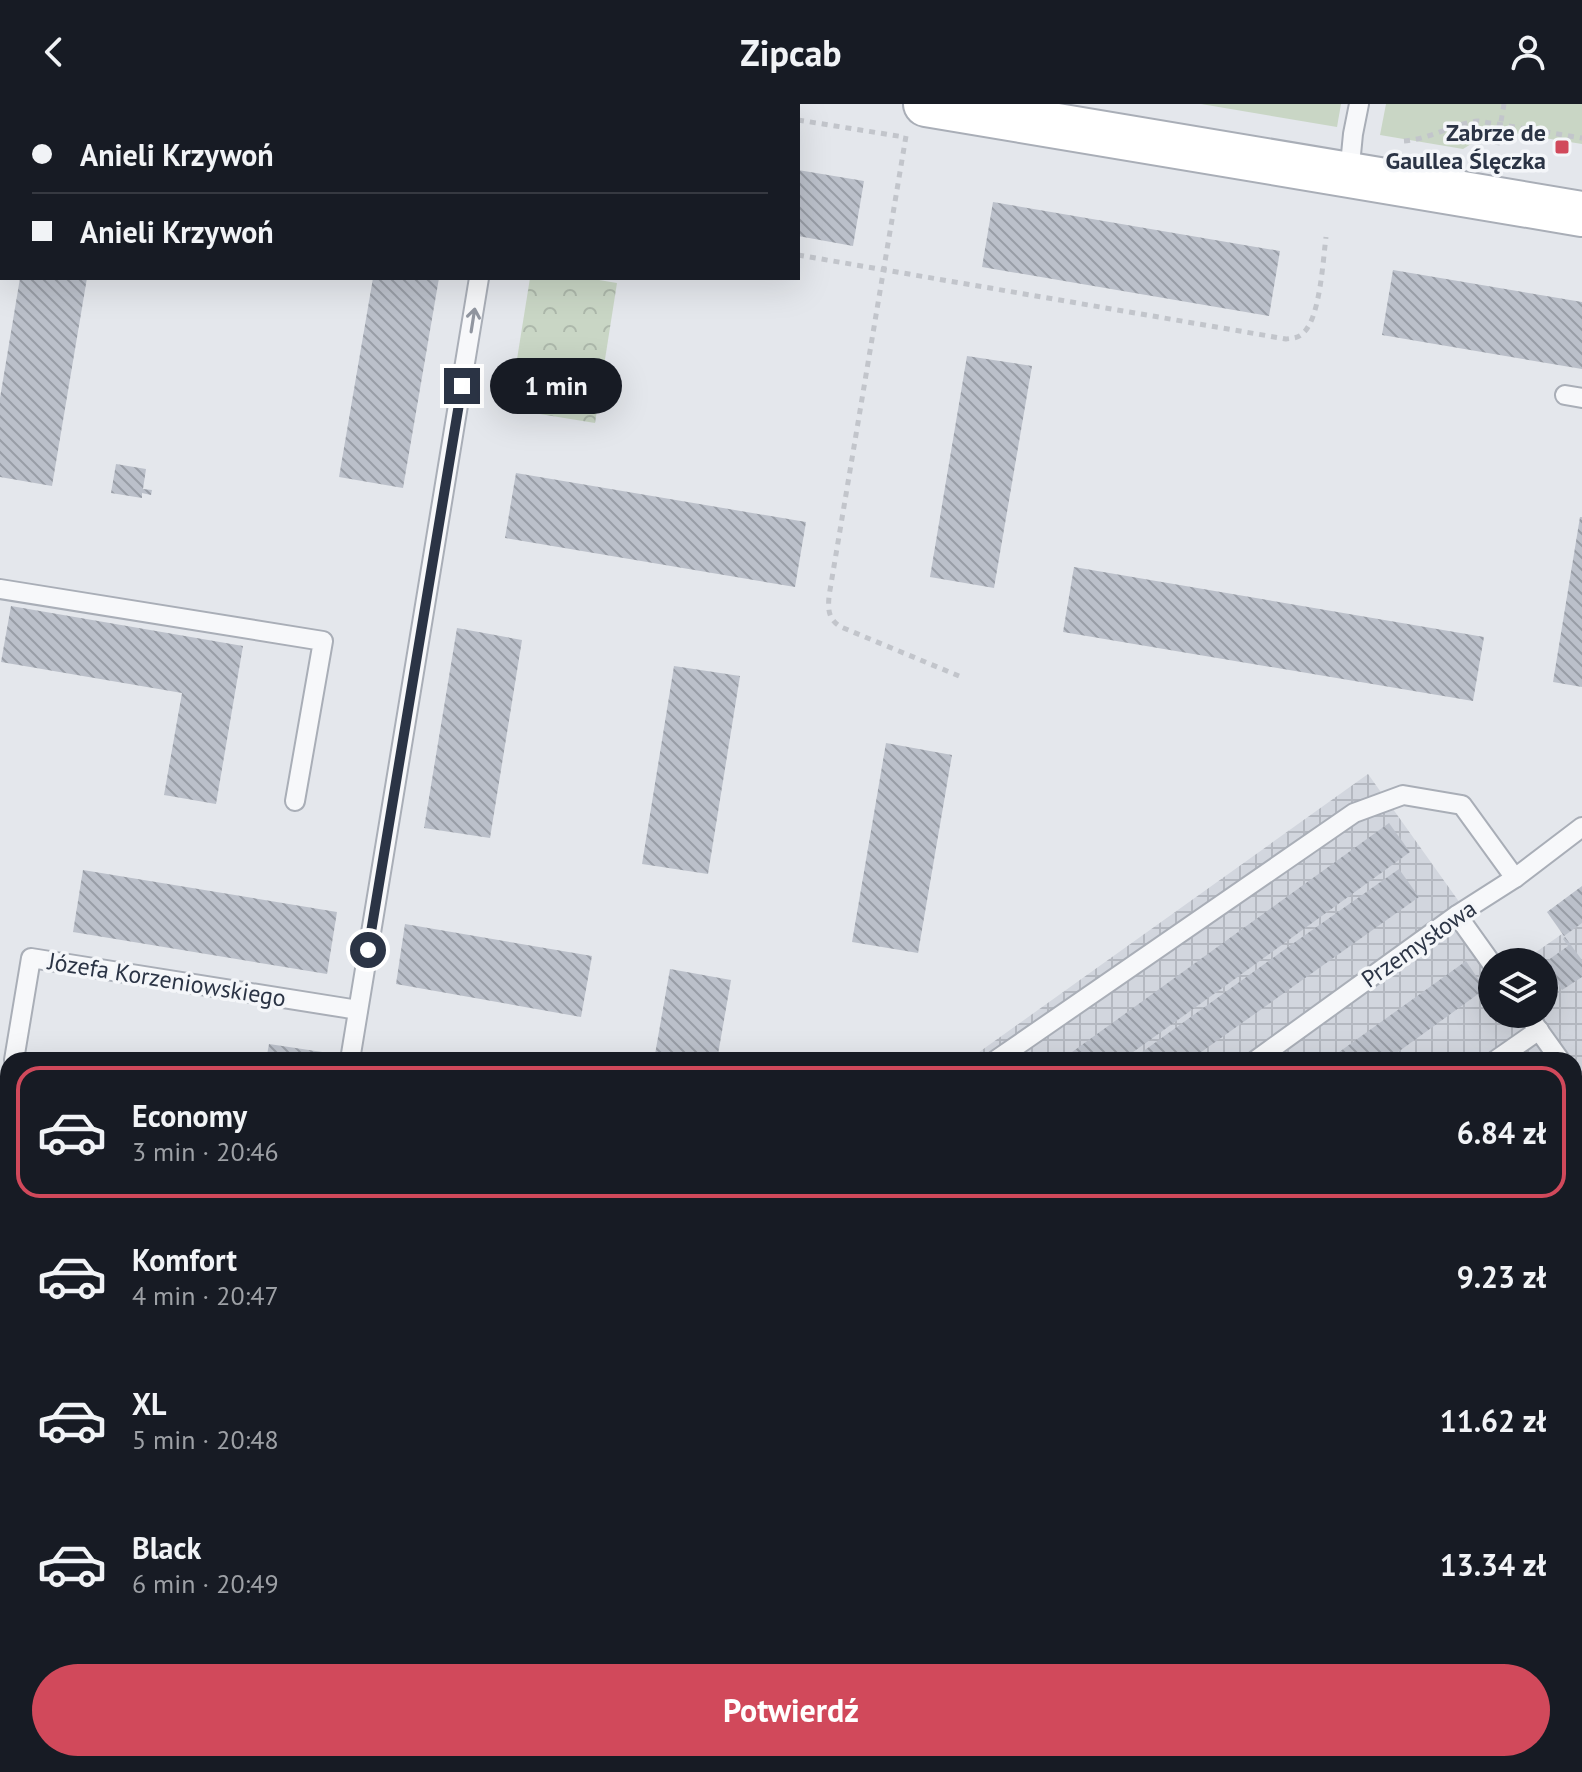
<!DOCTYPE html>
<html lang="pl">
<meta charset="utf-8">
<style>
body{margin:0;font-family:"PT Sans",sans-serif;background:#242831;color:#f1f3f6;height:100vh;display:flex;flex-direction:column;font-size:30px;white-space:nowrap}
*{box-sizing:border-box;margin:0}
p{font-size:26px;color:#9ea1a6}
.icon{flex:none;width:44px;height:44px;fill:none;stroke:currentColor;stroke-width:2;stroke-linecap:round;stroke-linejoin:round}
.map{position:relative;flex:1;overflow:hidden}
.side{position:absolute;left:0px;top:948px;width:1582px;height:720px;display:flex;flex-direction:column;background:#171b24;border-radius:24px 24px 0 0;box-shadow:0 8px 32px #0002}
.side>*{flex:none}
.banner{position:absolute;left:0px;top:0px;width:800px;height:176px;box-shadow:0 8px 32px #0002;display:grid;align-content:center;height:176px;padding:0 32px;background:#171b24}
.tools{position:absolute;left:1478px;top:844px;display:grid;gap:16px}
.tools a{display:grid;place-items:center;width:80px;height:80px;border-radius:50%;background:#171b24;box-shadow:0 8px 32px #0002;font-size:40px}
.end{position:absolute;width:36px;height:36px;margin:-18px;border:10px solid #2b3445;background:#fff;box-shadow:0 0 0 4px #fff}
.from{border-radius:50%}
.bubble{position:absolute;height:56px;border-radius:28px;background:#171b24;box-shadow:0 8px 32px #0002;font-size:26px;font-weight:800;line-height:56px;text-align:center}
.banner b{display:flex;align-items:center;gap:28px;height:76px;font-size:30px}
.banner b+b{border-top:2px solid #363941}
.banner i{width:20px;height:20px;background:#f1f3f6}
ul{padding:14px 0 0;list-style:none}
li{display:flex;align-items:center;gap:24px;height:132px;margin:0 16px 12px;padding:0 16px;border:4px solid transparent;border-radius:24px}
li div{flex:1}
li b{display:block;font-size:30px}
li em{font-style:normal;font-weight:800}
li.on{border-color:#d1495b}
li>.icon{width:72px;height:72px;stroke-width:1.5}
.button{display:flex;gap:16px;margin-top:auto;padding:16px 32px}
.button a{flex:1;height:92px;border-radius:48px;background:#d1495b;color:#fff;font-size:32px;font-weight:800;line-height:92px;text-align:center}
header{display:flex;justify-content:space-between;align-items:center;height:104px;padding:0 32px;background:#171b24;font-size:36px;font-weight:800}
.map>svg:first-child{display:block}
.built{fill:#d2d6de}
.industrial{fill:url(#industrial-grid)}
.grass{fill:#c9d6c5}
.park{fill:url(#park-crowns)}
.building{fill:url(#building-back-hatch)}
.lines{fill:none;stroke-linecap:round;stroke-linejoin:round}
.service-casing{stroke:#a9aeb7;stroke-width:22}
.minor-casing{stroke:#a9aeb7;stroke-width:40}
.secondary-casing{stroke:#a9aeb7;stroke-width:48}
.path{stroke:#c2c5cb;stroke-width:5;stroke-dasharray:6 6;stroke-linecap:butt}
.service{stroke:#f7f8fa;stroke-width:18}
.minor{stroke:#f7f8fa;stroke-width:36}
.secondary{stroke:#fff;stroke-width:44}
.oneway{stroke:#9196a0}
.route{stroke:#2b3445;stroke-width:10}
.poi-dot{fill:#d1495b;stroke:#f4f6f9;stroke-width:3}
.labels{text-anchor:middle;stroke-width:7;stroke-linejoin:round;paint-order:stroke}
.poi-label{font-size:24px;font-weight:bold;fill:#2b3445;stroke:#f4f6f9;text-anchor:end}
.street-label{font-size:24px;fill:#2b3445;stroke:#f4f6f9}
</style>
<header><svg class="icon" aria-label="back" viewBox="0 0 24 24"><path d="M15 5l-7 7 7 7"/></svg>Zipcab<svg class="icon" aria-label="person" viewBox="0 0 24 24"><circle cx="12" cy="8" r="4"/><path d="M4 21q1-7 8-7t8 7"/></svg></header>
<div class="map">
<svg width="1582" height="1668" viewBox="0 0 1582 1668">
<defs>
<pattern id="industrial-grid" width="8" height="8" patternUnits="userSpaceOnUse" patternTransform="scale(2)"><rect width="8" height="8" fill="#d2d6de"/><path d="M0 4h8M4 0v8" fill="none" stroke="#b4b8c0"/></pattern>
<pattern id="park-crowns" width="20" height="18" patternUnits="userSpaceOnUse" patternTransform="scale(2)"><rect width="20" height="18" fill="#c9d6c5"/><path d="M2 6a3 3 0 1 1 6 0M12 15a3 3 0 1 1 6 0" fill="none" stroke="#adb8ab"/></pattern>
<pattern id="building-back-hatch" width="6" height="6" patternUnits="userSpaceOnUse" patternTransform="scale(2)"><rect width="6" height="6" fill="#bbc0ca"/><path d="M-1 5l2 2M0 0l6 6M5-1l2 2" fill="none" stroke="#989da6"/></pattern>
</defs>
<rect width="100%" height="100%" fill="#e4e7ec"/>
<g class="built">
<polygon points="0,1314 8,1315 8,1660 196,1660 195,1668 24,1668 0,1664"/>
<polygon points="239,1660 790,1660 796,1668 237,1668"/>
</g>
<g class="industrial">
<polygon points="1368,670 1502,858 1492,858 1492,910 1544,910 1544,858 1522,858 1582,816 1582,1303 1574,1309 1574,956 968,956"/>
<polygon points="790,1660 1021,1660 1009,1668 796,1668"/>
</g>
<g class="grass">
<polygon points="1201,0 1341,0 1337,23"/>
<polygon points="1386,0 1582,0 1582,40 1494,26 1463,45 1380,31"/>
<polygon points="1582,1303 1582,1474 1574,1479 1574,1309"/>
<polygon points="1021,1660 1300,1660 1288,1668 1009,1668"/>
</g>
<polygon class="park" points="530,174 587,174 617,179 595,319 509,305"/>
<g class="building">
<polygon points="798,66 864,77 853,142 798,132"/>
<polygon points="993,98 1280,147 1269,212 982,163"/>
<polygon points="1393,166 1582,198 1582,265 1382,231"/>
<polygon points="20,174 87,174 52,382 0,373 0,294"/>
<polygon points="373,174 439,174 403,384 339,373"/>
<polygon points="967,252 1032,262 994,484 930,473"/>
<polygon points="116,360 146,365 143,385 152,386 151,391 142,389 142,394 111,389"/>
<polygon points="516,369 806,418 795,483 505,434"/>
<polygon points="1580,413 1582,413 1582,583 1553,578"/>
<polygon points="1074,463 1484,533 1473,597 1063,528"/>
<polygon points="11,502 243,542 216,700 164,691 182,589 1,558"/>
<polygon points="457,524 522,536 490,734 424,724"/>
<polygon points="674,562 740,572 708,770 642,760"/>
<polygon points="886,639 952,651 918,849 852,838"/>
<polygon points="1389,719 1410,748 1232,877 1122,956 1061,956"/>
<polygon points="1399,765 1419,793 1190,956 1131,956 1288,843"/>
<polygon points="83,766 337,808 327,870 73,828"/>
<polygon points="1582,782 1582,819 1564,832 1547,808"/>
<polygon points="405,820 592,852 581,913 396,880"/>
<polygon points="1565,833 1582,856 1582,873 1562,886 1544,859 1568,842 1563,835"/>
<polygon points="1466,857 1485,885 1387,956 1328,956"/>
<polygon points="670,865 731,876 717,956 654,956"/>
<polygon points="269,940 329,949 328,956 266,956"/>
<polygon points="1574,1048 1582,1059 1582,1210 1574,1216"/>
<polygon points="478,1660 531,1660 530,1668 476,1668"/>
<polygon points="824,1660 913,1660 902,1668 830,1668"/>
<polygon points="1355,1660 1378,1660 1367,1668 1361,1668"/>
<polygon points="1503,1660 1517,1660 1522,1668 1508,1668"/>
<polygon points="1537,1660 1555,1660 1560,1668 1542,1668"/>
</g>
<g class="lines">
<g class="service-casing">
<g id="service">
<polyline points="508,2 509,0"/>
<polyline points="1349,71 1353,30 1359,0"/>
<polyline points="1565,291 1582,294"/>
<polyline points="0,485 323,537 295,697"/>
<polyline points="1457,811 1492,860"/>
<polyline points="1527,910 1560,956"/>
<polyline points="14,956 31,854 358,906"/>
<polyline points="350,956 479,174"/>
<polyline points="996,956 1354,709 1403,691 1462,701 1515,774"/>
<polyline points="1256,956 1457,811 1515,774 1582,723"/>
<polyline points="1496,956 1539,926"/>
<polyline points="1574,975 1582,986"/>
<polyline points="0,1045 8,996"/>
</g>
</g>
<g class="minor-casing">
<polyline id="minor" points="0,1281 8,1282"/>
</g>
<g class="secondary-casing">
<polyline id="secondary" points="926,0 1582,110"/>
</g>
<g class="path">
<polyline points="706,0 718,2"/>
<polyline points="21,2 22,0"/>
<polyline points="798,16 904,33"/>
<path d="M906,32L829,492C828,506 828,515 841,523L959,572"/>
<path d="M1404,37C1430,35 1453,20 1478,17L1582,34"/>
<polyline points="1497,41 1504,0"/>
<polyline points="0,133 2,121"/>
<path d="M798,151L1286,235C1293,234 1299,234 1303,229C1320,215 1323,156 1326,133"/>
<polyline points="1574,1447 1582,1442"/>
<polyline points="210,1668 211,1660"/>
<polyline points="1268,1668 1280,1660"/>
</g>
<use href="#service" class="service"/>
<use href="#minor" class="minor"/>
<use href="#secondary" class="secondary"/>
</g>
<defs><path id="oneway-shaft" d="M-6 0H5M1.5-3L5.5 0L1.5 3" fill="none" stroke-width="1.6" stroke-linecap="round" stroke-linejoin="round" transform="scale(2)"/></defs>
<use class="oneway" href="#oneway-shaft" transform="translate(473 216) rotate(-81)"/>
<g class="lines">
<polyline class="route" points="368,846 462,282"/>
</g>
<rect class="poi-dot" x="1554" y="35" width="16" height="16" rx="4"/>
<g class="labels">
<g class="poi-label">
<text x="1546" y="37">Zabrze de<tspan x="1546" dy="28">Gaullea Ślęczka</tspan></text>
</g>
<g class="street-label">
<text transform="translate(1419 840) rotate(-35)" y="8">Przemysłowa</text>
<text transform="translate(167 876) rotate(9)" y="8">Józefa Korzeniowskiego</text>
</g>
</g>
</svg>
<div class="tools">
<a><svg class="icon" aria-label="layers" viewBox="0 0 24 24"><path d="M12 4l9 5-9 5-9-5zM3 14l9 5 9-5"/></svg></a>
</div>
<i class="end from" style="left:368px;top:846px"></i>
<i class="end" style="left:462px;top:282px"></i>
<div class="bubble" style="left:490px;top:254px;width:132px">1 min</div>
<div class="banner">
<b><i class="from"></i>Anieli Krzywoń</b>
<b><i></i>Anieli Krzywoń</b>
</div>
<section class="side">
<ul>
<li class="on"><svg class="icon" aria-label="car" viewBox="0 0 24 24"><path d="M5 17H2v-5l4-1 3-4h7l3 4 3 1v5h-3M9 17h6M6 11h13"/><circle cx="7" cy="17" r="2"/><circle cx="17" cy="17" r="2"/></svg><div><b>Economy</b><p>3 min · 20:46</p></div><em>6.84 zł</em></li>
<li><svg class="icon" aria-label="car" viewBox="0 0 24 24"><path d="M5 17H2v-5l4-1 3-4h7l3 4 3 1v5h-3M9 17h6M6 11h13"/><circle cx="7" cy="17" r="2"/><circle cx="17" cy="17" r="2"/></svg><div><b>Komfort</b><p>4 min · 20:47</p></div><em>9.23 zł</em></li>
<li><svg class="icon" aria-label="car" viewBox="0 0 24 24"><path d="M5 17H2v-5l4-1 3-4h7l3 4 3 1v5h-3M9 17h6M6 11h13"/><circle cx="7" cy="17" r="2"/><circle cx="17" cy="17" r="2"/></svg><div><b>XL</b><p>5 min · 20:48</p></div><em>11.62 zł</em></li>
<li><svg class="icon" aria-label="car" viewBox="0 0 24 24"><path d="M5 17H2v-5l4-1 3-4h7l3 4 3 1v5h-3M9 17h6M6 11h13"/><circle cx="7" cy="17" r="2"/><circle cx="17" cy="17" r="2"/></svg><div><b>Black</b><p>6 min · 20:49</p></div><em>13.34 zł</em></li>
</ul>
<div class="button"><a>Potwierdź</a></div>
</section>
</div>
